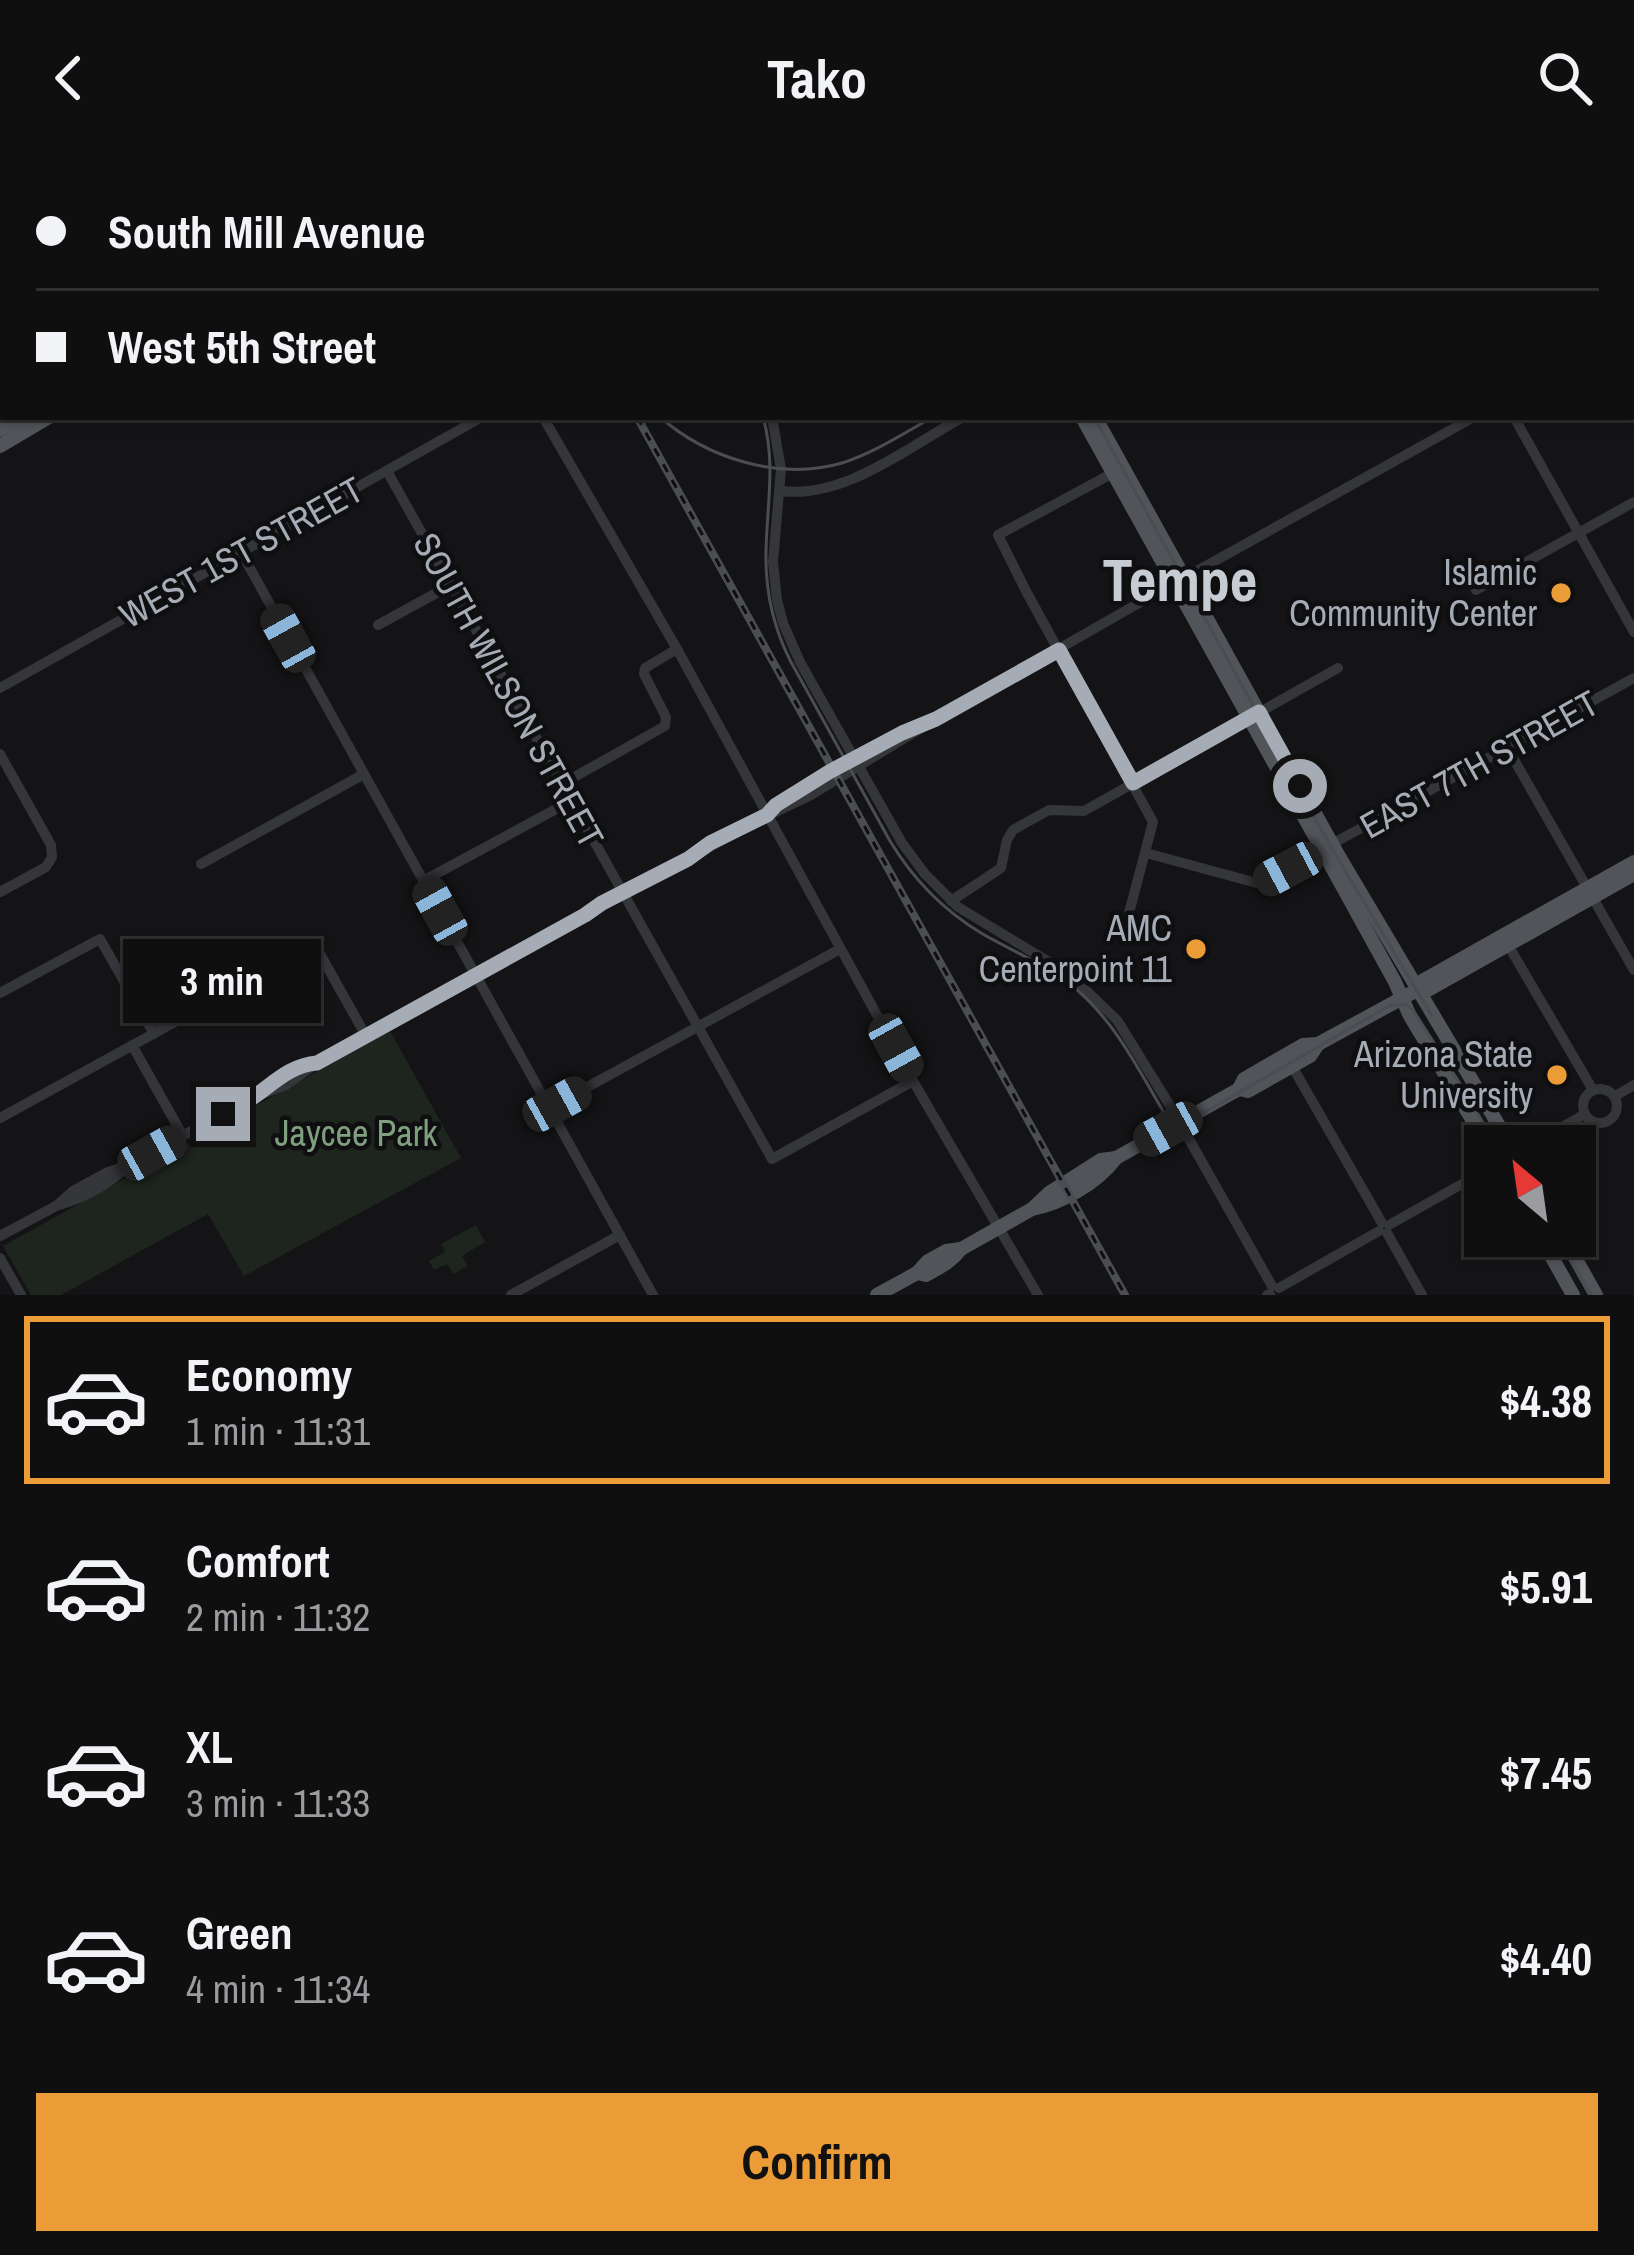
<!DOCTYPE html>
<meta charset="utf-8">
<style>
body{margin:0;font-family:"Archivo Narrow",sans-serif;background:#181819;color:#f1f3f6;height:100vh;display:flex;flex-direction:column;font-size:45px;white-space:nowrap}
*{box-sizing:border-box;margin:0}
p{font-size:39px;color:#9b9c9f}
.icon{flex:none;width:66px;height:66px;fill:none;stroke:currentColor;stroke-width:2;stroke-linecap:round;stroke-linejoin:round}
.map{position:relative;height:1139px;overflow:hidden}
.panel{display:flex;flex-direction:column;background:#0f0f10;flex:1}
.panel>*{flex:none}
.top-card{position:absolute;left:0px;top:0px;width:1635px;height:264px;box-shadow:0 3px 9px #0004,0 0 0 3px #2f2f30;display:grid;align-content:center;height:264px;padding:0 36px;background:#0f0f10}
.needle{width:78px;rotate:331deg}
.controls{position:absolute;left:1464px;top:969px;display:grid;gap:24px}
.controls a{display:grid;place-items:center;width:132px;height:132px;border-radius:0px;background:#0f0f10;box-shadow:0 3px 9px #0004,0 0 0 3px #2f2f30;font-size:60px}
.end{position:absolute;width:54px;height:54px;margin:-27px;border:15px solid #a6acb5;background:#111;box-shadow:0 0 0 6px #111}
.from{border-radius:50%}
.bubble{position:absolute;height:84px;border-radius:0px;background:#0f0f10;box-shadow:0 3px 9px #0004,0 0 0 3px #2f2f30;font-size:39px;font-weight:800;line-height:84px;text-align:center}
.car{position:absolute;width:36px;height:72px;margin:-36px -18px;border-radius:15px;box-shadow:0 0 9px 3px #0007;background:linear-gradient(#222 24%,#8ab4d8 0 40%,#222 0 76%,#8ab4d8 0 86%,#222 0)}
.top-card b{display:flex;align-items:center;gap:42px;height:114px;font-size:45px}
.top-card b+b{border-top:3px solid #2f2f30}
.top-card i{width:30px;height:30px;background:#f1f3f6}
ul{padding:21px 0 0;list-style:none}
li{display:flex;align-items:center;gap:36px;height:168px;margin:0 24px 18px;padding:0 12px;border:6px solid transparent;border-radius:0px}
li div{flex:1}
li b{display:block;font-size:45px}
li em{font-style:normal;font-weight:800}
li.selected{border-color:#eb9c36}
li>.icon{width:108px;height:108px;stroke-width:1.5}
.cta{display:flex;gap:24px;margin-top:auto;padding:24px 36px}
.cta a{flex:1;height:138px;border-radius:0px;background:#eb9c36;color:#111;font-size:48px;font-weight:800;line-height:138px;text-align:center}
header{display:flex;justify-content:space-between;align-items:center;height:156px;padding:0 36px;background:#0f0f10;font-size:54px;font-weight:800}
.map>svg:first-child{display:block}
.green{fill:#1e251e}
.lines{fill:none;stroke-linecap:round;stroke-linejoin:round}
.minor{stroke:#35363a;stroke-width:10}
.major{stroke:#515459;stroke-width:14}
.tram{stroke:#4a4d51;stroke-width:3}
.rail-casing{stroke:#4a4d51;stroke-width:8}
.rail{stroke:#0f0f11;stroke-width:3;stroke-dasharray:9;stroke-linecap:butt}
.route{stroke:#a6acb5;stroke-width:15}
.poi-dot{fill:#eb9c36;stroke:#0f0f11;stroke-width:4.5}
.labels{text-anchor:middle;stroke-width:9;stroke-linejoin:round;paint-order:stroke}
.street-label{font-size:36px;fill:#a6acb5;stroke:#0f0f11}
.poi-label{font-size:36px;fill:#a6acb5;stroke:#0f0f11;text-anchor:end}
.park-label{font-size:36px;fill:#7fa07e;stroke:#0f0f11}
.town-label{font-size:60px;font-weight:bold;fill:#c7cbd2;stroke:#0f0f11}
</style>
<header><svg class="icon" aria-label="back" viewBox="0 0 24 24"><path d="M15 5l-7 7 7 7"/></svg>Tako<svg class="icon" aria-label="search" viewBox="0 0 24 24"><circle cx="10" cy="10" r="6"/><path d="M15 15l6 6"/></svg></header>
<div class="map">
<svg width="1634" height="1139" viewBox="0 0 1634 1139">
<rect width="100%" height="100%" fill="#141416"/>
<g class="green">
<polygon points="85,0 289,0 286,3 78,3"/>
<polygon points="1057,0 1634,0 1634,109 1632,110 1632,3 1058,3"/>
<polygon points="3,54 3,261 5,261 0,264 0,55"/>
<polygon points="390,875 461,1002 244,1120 208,1058 61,1139 31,1139 3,1090"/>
<polygon points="476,1069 485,1086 462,1100 468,1110 453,1118 447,1108 434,1114 429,1105 445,1096 441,1088"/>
</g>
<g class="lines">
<g class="minor">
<polyline points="1632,174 1634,173"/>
<polyline points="543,261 677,493 913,925 1038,1139"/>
<polyline points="772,261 781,313 773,406 777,444 783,467 800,506 902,687 925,718 958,751 1069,818 1117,864 1172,953 1272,1130"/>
<polyline points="1514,261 1634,476"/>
<polyline points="387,315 772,1003 913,925"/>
<polyline points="1113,317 998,379 1027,437 1153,666 1129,757"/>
<path d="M781,335C845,343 908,291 963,261"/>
<polyline points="241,396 653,1139"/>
<polyline points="1476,434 1634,346"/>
<polyline points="378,469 451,429"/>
<polyline points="0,532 482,261"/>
<polyline points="1508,593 1634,814"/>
<polyline points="0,598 51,689 52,701 46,711 0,736"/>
<polyline points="562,628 665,570 666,561 644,518 645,512 677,493"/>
<polyline points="774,652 819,621 918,569"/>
<polyline points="1146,697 1257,727 1263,726 1634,522"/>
<polyline points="201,708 364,618"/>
<polyline points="423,725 571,645"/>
<polyline points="951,745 1001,712 1007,684 1013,674 1049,654 1084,655 1338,512"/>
<polyline points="1508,789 1593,934"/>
<polyline points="0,837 100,783 154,878"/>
<polyline points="132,889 183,980"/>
<polyline points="1292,910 1382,1067"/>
<circle cx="1600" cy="950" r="17"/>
<polyline points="1615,940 1634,929"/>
<path d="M254,941C268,924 295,909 317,907"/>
<polyline points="549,952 840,793"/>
<polyline points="0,962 315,789 366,880"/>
<polyline points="1529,990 1585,958"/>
<path d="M59,1049C83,1042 107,1029 126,1012"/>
<polyline points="1389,1069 1485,1015"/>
<polyline points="1387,1077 1422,1139"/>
<polyline points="0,1080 56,1050 73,1035 108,1016 129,1009 254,941 286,929 317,907 483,815 761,663 811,639 936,563 1132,451 1474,261"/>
<polyline points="0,1102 21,1139"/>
<polyline points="1279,1132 1379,1075"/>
<polyline points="511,1139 620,1079"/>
<polyline points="1267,1139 1270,1138"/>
</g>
<g class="major">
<polyline points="522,0 524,3"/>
<polyline points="536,0 538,3"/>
<polyline points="936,0 938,3"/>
<polyline points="948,0 950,3"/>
<polyline points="302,3 305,0"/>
<polyline points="319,3 323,0"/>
<polyline points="824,3 828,0"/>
<polyline points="849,3 853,0"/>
<polyline points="1082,261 1318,686 1395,826 1410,860 1488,990"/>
<polyline points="1095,261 1337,697 1511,990"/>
<polyline points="0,274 23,261"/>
<polyline points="0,290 49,261"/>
<polyline points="1417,834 1422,825 1634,706"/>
<polyline points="1239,933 1248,935 1310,900 1318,888"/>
<path d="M1032,1053C1063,1047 1097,1027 1116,1002"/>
<polyline points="1540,1080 1573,1139"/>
<polyline points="1563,1080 1596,1139"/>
<path d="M917,1117L926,1119C940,1111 951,1106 961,1093"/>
<polyline points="877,1139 917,1117 928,1105 946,1095 961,1093 1032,1053 1049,1037 1101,1004 1116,1002 1239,933 1244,923 1303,889 1318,888 1417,834 1428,834 1634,718"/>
</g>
<g class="tram">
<polyline points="502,0 504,3"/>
<polyline points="952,0 954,3"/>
<polyline points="831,3 835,0"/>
<polyline points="1632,120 1634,120"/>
<path d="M660,261C708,303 780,325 842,307C874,297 904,277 933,261"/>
<path d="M763,261C776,307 767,348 766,395C765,434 773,471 791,506L890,685C913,723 943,754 981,777C1010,794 1043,807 1070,828C1113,862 1136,909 1163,955C1171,965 1180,967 1193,963L1389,850L1405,848L1413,854L1466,937L1496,990"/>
<polyline points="1094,261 1331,691 1432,860"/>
<polyline points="1557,1080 1591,1139"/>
</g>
<g class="rail-casing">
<g id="rail">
<polyline points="486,0 488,3"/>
<polyline points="637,261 1125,1139"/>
</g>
</g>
<use href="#rail" class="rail"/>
</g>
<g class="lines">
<path class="route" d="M223,958C231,954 241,949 249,944C271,930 289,909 317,907L585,759L602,747L688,703L710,687L767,659L776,649L829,616L902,577L936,563L1059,494L1133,627L1259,556L1300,630"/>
</g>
<g class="poi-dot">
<circle cx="1561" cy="437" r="12"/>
<circle cx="1196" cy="793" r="12"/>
<circle cx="1557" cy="919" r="12"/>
</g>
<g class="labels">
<g class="street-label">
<text transform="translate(241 396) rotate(-29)" y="13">WEST 1ST STREET</text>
<text transform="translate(509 534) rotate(61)" y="13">SOUTH WILSON STREET</text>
<text transform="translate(1479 608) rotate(-29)" y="13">EAST 7TH STREET</text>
</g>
<g class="poi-label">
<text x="1537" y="429">Islamic<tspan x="1537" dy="41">Community Center</tspan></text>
<text x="1172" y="785">AMC<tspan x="1172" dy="41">Centerpoint 11</tspan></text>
<text x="1533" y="911">Arizona State<tspan x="1533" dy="41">University</tspan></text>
</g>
<g class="park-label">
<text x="356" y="990">Jaycee Park</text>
</g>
<g class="town-label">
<text x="1180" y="445">Tempe</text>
</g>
</g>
</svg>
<div class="controls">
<a><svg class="needle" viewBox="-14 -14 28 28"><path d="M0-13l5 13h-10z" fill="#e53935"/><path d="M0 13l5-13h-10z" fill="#9b9c9f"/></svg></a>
</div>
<i class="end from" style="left:1300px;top:630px"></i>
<i class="end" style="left:223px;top:958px"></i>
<div class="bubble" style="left:123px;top:783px;width:198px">3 min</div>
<i class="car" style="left:288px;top:482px;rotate:331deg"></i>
<i class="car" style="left:1288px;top:713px;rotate:242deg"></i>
<i class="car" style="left:440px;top:755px;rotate:331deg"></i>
<i class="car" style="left:896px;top:892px;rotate:151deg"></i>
<i class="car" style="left:557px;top:948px;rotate:61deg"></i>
<i class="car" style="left:1168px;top:973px;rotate:241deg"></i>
<i class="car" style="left:152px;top:997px;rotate:61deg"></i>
<div class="top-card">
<b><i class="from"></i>South Mill Avenue</b>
<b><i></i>West 5th Street</b>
</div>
</div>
<section class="panel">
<ul>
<li class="selected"><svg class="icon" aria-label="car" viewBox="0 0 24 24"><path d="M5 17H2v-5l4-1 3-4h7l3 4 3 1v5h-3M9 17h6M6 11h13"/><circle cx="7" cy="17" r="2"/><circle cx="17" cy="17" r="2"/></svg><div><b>Economy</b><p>1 min · 11:31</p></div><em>$4.38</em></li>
<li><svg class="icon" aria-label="car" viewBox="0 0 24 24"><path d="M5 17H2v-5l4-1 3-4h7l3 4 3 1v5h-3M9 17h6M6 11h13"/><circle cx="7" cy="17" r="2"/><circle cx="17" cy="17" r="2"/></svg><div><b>Comfort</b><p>2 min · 11:32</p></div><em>$5.91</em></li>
<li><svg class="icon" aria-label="car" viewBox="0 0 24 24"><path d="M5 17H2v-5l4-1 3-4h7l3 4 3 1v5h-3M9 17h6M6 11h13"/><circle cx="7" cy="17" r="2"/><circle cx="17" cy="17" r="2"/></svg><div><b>XL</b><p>3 min · 11:33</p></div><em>$7.45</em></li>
<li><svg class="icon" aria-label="car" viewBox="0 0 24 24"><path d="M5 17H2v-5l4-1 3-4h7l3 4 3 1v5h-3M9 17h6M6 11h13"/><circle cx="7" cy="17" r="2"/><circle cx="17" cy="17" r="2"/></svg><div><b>Green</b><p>4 min · 11:34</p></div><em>$4.40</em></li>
</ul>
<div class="cta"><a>Confirm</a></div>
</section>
